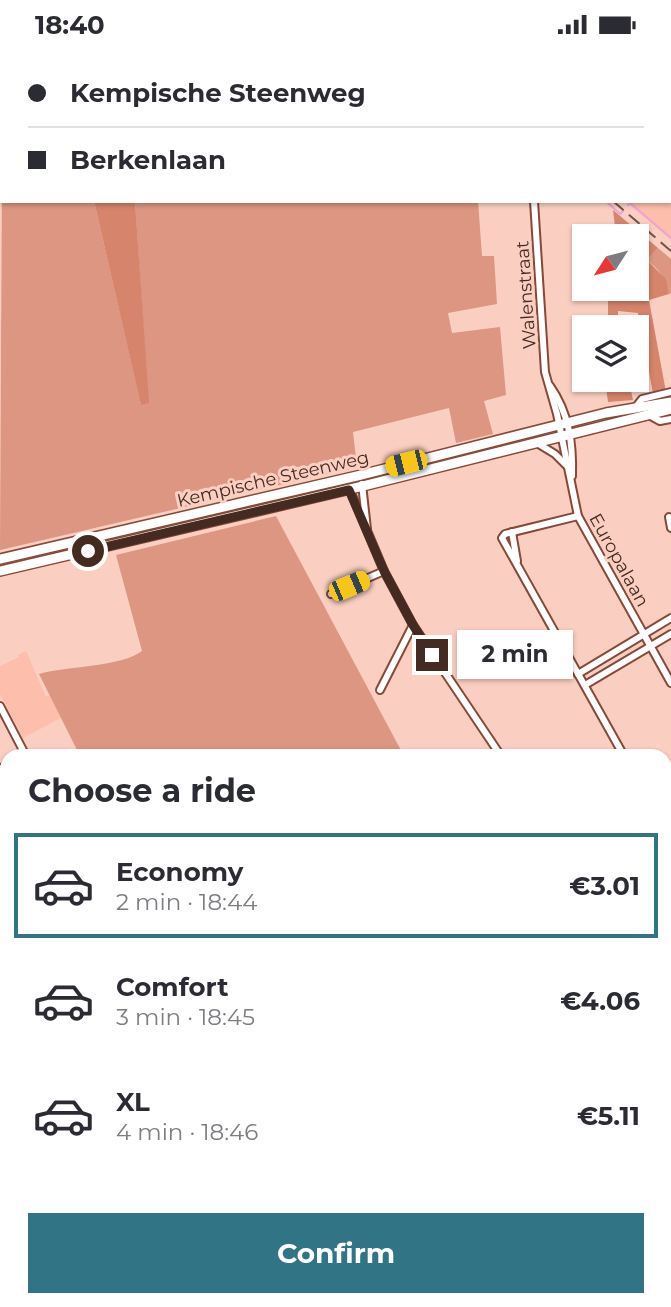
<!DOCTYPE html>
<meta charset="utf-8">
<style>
body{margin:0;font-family:Montserrat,sans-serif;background:#f2f2f3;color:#2b2b33;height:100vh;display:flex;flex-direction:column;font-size:26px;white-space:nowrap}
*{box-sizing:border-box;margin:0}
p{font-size:23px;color:#7c7c81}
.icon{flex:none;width:38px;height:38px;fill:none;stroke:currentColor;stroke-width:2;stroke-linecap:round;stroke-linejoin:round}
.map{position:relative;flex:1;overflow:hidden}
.sheet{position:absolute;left:0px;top:700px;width:672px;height:558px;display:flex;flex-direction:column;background:#fff;border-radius:21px 21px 0 0;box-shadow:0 2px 5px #0004}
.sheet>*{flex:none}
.hud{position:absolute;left:0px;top:0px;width:672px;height:154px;box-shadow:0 2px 5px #0004;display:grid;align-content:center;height:154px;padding:0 28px;background:#fff}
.needle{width:46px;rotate:234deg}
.tools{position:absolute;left:572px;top:175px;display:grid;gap:14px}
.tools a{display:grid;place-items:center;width:77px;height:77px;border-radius:0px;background:#fff;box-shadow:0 2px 5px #0004;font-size:35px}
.end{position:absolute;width:32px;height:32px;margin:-16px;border:9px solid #452a22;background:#fff;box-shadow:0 0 0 4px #fff}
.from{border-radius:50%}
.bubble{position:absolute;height:49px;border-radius:0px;background:#fff;box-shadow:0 2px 5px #0004;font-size:23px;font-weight:700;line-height:49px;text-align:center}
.car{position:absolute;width:21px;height:42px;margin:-21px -10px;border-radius:9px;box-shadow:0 0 5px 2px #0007;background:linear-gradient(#f5c518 24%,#345 0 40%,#f5c518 0 76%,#345 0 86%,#f5c518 0)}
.hud b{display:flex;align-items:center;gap:24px;height:66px;font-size:26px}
.hud b+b{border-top:2px solid #e1e1e2}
.hud i{width:18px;height:18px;background:#2b2b33}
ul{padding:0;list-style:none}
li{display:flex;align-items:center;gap:21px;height:105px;margin:0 14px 10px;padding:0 14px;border:4px solid transparent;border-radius:0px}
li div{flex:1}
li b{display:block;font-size:26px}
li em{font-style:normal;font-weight:700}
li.current{border-color:#317485}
li>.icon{width:63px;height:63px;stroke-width:1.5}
h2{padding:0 28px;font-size:32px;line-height:84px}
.primary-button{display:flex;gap:14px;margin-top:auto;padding:14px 28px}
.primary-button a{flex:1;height:80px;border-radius:0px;background:#317485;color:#fff;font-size:28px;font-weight:700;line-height:80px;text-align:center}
.status{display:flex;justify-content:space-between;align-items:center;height:49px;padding:0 35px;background:#fff;direction:ltr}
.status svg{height:19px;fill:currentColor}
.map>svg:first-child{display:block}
.built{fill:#fdbeac}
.green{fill:#dc9682}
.forest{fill:#d7846c}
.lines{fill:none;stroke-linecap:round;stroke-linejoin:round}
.stream{stroke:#eba3d8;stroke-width:2}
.street-casing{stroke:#854938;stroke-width:10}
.primary-casing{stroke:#854938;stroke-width:12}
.street{stroke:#fff;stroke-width:6}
.primary{stroke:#fff;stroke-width:9}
.rail{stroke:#705148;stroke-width:2;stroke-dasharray:14 7;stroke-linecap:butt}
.route{stroke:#452a22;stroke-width:9}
.labels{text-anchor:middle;stroke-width:6;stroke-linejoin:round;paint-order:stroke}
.street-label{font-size:18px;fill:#452a22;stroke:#facfc2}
</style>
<div class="status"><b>18:40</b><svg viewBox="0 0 49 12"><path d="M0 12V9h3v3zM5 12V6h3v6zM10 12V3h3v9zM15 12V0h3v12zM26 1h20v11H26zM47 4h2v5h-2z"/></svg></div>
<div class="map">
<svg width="671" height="1258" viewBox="0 0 671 1258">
<rect width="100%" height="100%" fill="#facfc2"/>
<g class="built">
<polygon points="458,0 671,0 671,191 625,152 670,152 670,2"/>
<polygon points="26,602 46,648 50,646 61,669 23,689 0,645 0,617 19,608 18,606"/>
</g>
<g class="green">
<polygon points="225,0 438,0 439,2 225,2"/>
<polygon points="2,123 2,152 94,152 141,355 148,353 135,152 478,152 482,207 494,207 497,255 448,264 452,284 500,278 506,346 484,352 493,385 456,394 449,359 353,383 357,418 0,501"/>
<path d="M658,199L671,210V244L669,245C665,228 660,221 647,211Z"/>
<path d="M276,467L404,707H80L39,625C67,617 121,618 142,602L116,506Z"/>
<polygon points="601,1251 642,1251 650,1258 596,1258"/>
</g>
<g class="forest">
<rect x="8" y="0" width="217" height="2"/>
<polygon points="94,152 135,152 149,354 141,356"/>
<polygon points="613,161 658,199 647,211 666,230 669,245 649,251 666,343 653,345 647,311 640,311 638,264 618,262 618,278 608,278 608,243 637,240 637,187 616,187"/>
<polygon points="605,331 620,331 620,337 630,337 633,351 608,353"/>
<polygon points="0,1160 7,1164 7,1251 96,1251 93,1258 0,1258"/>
<polygon points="211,1251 304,1251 307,1258 260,1258 254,1256 253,1258 195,1258"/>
</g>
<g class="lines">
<g class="stream">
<polyline points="163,0 172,2"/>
<polyline points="606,152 620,165 623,162"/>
<polyline points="628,156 630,154 671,189"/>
<polyline points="665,875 671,872"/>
<polyline points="0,1245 7,1248"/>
<polyline points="15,1251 33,1258"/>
</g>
<g class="street-casing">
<g id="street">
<polyline points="524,0 524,2"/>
<polyline points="534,152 545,323 557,365 578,467 671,634"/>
<path d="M550,337C569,364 573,394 572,427"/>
<polyline points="635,359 642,350 671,343"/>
<polyline points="649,366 660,372 671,370"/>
<polyline points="537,394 555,405 567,417"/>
<polyline points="362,435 367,480"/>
<polyline points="349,439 384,522 413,576 501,707"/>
<polyline points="578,467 505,485 502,489 624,707"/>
<polyline points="669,468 671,479"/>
<polyline points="512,483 517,512"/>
<polyline points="331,545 384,522"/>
<polyline points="578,625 671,569"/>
<polyline points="585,636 671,585"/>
<polyline points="380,641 413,576"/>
<polyline points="0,657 26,707"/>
<polyline points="0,720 7,716"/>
<polyline points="665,735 671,732"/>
<polyline points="665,781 671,792"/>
<polyline points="0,922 6,933"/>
<polyline points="665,1010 671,1018"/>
<polyline points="0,1035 7,1031"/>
<polyline points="665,1073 671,1067"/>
<polyline points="0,1091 7,1104"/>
<polyline points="665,1115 671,1114"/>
<polyline points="0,1142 7,1132"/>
<polyline points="0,1153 7,1158"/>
<polyline points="665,1209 671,1214"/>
<polyline points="665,1248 671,1242"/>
<polyline points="498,1251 508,1258"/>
<polyline points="253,1257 255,1258"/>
<polyline points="347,1258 354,1251"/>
<polyline points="529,1258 530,1251"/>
</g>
</g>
<g class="primary-casing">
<g id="primary">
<polyline points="0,510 357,427 606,364 671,353"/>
<polyline points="0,522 363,437 671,360"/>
</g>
</g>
<use href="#street" class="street"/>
<use href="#primary" class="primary"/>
<g class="rail">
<polyline points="450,0 452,2"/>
<polyline points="613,152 671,202"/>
<polyline points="665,1106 671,1105"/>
<polyline points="184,1258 200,1251"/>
</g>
</g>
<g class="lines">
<polyline class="route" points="88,502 349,441 384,522 413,576 432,606"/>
</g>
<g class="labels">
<g class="street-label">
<text transform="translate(526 246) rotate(-94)" y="6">Walenstraat</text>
<text transform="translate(273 430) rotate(-13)" y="6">Kempische Steenweg</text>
<text transform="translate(619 511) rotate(61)" y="6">Europalaan</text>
</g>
</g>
</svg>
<div class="tools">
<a><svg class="needle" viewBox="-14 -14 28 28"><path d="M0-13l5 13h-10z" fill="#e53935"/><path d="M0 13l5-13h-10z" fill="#7c7c81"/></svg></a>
<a><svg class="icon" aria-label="layers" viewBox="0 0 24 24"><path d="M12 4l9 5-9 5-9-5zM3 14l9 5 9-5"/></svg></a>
</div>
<i class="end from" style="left:88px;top:502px"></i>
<i class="end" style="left:432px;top:606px"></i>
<div class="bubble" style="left:457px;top:581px;width:116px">2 min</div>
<i class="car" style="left:406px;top:414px;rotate:256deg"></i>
<i class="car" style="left:349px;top:537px;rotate:67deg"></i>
<div class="hud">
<b><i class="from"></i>Kempische Steenweg</b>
<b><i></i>Berkenlaan</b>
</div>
<section class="sheet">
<h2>Choose a ride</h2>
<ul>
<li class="current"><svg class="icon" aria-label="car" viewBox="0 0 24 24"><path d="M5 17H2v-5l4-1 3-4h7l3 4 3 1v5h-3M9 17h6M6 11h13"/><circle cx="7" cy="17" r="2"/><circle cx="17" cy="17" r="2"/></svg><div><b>Economy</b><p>2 min · 18:44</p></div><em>€3.01</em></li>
<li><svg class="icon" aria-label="car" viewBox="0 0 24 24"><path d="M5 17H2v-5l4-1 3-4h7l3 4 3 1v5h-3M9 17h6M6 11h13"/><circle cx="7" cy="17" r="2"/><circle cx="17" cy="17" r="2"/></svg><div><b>Comfort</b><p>3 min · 18:45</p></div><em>€4.06</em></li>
<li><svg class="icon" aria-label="car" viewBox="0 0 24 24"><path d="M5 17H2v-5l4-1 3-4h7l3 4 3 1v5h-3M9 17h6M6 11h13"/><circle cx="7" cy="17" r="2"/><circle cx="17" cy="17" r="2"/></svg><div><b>XL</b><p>4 min · 18:46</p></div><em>€5.11</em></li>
</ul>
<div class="primary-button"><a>Confirm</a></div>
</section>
</div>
